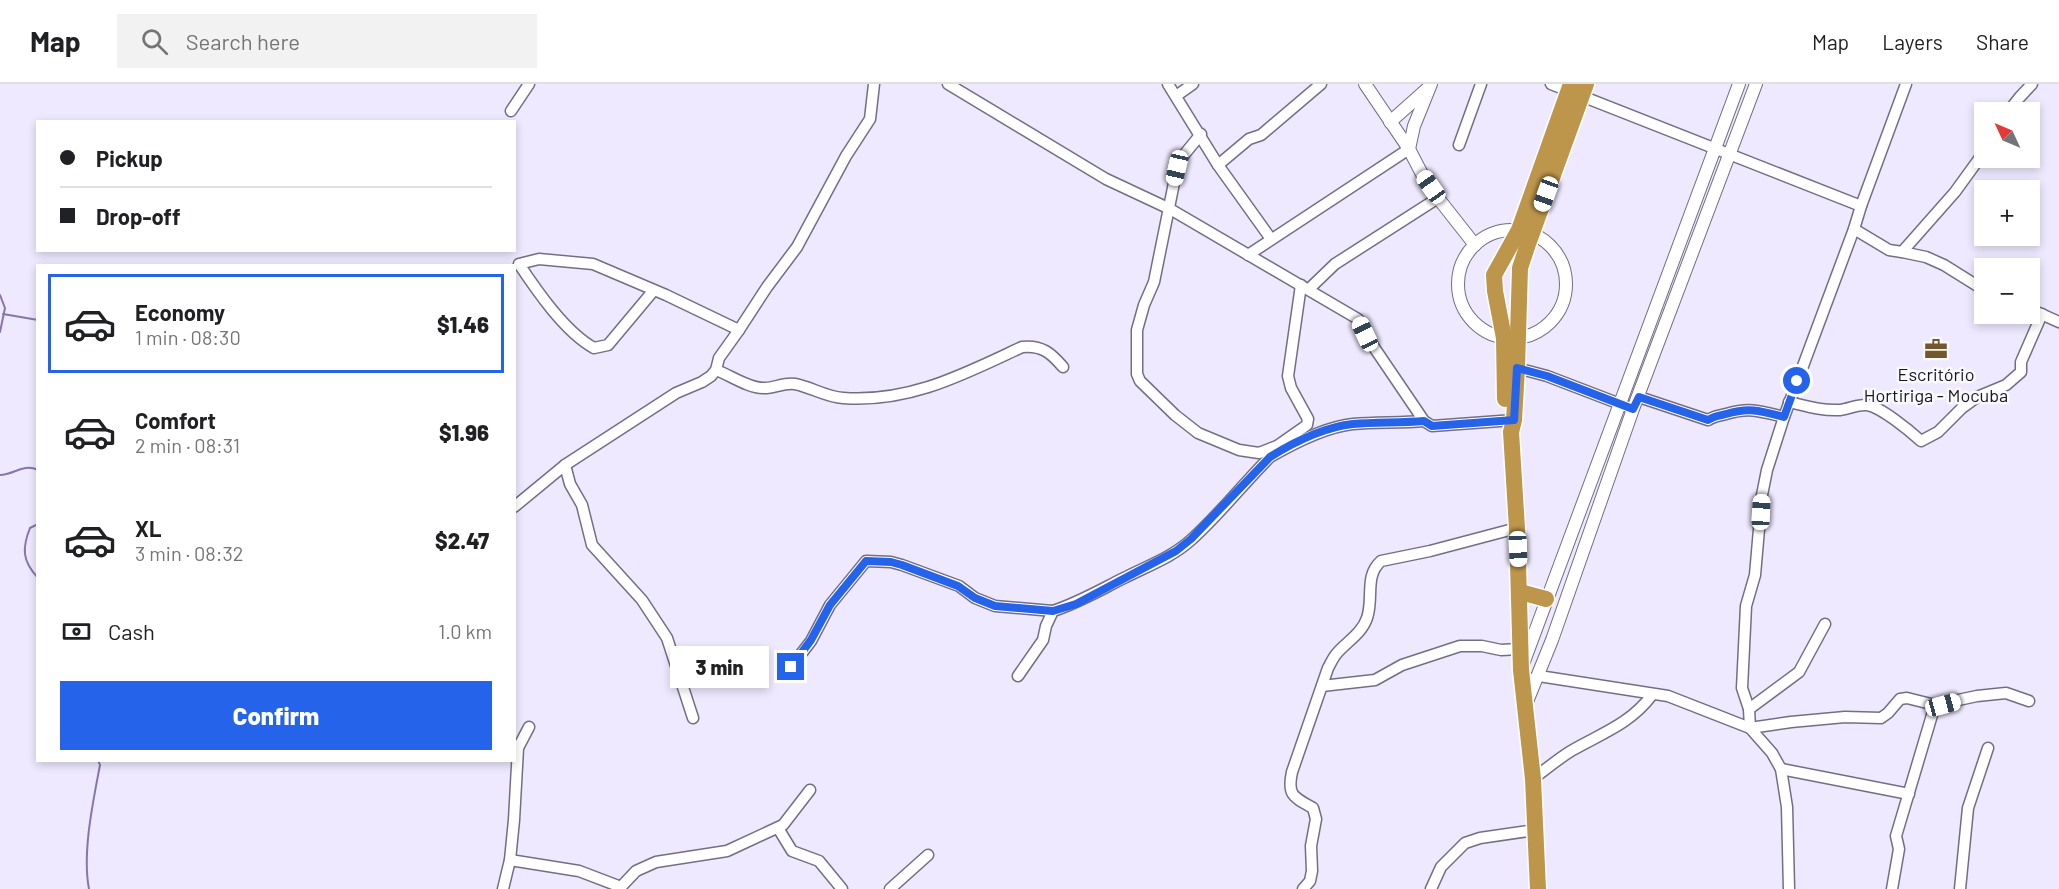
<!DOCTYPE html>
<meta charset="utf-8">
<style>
body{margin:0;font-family:Barlow,sans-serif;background:#f2f2f2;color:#202124;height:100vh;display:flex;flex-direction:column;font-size:22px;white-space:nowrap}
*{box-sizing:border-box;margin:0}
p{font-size:20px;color:#757577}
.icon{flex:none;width:33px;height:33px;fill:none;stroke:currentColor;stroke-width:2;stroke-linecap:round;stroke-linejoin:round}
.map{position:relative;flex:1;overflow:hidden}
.panel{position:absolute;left:36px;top:180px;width:480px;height:498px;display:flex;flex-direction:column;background:#fff;border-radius:0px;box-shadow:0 3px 9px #0003}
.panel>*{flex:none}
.guide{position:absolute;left:36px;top:36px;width:480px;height:132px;border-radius:0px;box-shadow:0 3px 9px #0003;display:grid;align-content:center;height:132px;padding:0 24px;background:#fff}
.needle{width:39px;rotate:314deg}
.fabs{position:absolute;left:1974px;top:18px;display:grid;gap:12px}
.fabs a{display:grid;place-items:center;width:66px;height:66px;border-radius:0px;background:#fff;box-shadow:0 3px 9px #0003;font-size:30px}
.end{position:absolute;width:27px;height:27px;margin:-14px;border:8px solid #2563eb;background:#fff;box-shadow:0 0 0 3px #fff}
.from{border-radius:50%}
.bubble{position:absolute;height:42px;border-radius:0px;background:#fff;box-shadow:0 3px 9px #0003;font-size:20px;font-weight:800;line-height:42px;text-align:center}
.car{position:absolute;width:18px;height:36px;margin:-18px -9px;border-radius:8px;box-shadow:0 0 4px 2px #0007;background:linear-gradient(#fff 24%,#345 0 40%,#fff 0 76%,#345 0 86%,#fff 0)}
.guide b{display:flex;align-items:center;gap:21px;height:57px;font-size:22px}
.guide b+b{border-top:2px solid #e0e0e0}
.guide i{width:15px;height:15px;background:#202124}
ul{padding:10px 0 0;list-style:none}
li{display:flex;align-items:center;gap:18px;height:99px;margin:0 12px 9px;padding:0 12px;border:3px solid transparent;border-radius:0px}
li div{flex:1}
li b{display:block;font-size:22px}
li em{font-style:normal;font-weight:800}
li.current{border-color:#2563eb}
li>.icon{width:54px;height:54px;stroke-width:1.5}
.pay{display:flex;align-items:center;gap:15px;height:66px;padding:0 24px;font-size:22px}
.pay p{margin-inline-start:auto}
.cta{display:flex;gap:12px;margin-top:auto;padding:12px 24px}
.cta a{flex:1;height:69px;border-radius:0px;background:#2563eb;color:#fff;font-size:24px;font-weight:800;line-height:69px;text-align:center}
header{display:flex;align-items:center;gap:36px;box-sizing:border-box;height:84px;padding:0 30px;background:#fff;border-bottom:2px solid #e0e0e0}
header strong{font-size:28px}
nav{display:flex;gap:33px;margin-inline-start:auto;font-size:21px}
.search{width:420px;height:54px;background:#f2f2f2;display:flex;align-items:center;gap:15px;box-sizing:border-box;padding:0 21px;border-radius:0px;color:#757577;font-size:22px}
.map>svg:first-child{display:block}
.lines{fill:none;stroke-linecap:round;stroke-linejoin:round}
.stream{stroke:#8676ab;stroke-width:2}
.minor-casing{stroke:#746e85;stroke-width:13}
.tertiary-casing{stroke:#746e85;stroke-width:14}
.trunk-casing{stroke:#fff;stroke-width:19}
.minor{stroke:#fff;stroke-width:10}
.tertiary{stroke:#fff;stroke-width:12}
.trunk{stroke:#be964b;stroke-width:16}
.route{stroke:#2563eb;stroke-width:8}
.labels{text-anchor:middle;stroke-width:5;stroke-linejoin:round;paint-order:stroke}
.poi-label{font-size:18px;fill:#17151e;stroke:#faf9fe}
</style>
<header>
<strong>Map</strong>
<div class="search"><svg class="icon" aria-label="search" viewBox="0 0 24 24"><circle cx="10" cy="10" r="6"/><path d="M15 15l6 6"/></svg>Search here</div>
<nav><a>Map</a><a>Layers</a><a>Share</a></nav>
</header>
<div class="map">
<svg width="2059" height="805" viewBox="0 0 2059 805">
<rect width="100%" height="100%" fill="#eee9fe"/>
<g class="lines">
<g class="stream">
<polyline points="0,211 5,224 0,248"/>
<polyline points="3,230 38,236"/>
<path d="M0,391C14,391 23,379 38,386"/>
<path d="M38,440L30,444C22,464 22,477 38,494"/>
<path d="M89,805C82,769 93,718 100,681L98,676"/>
</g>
<g class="minor-casing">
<g id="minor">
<polyline points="948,0 1106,95 1170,125 1358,235 1365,250 1424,337 1432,342 1514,336"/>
<polyline points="1168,0 1218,81 1271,155"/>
<polyline points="1551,0 1861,122 1906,0"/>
<polyline points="1176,12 1193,0"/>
<polyline points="511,27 529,0"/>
<polyline points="2008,28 2019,14 2032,0"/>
<polyline points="1201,50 1183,72 1177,84 1154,198 1144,221 1137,246 1137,290 1140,297 1175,331 1198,349 1239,366 1259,369 1277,362 1307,341 1308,335 1291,304 1288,292 1301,201"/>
<polyline points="1459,61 1481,0"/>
<polyline points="1218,81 1249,55 1261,51 1321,0"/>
<polyline points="1861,122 1854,145 1784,333 1767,386 1762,411 1755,491 1746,522 1742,604 1749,625 1750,644 1791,638 1845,633 1881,634 1888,629 1900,615 1907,614 1935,621 1977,612 2006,609 2029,617"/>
<polyline points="1854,145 1889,166 1902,168 1955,108 1984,68"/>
<polyline points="1902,168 1926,173 1944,181 1984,206"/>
<polyline points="1248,171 1409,65"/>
<polyline points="1309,205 1335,180 1438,114"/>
<path d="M654,206L608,261L594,264C565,248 537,207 519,180L539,175L593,180L666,211L739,246"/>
<polyline points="2030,225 2059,238"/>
<polyline points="1517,284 1547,292 1628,323"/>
<path d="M716,286C730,291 748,304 763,304C773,305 784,298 795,300C811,303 826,313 843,314C910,319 964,290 1022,263C1042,261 1051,269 1063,283"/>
<path d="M1639,313L1708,336C1714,332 1719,332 1726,330C1750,323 1760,327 1784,333"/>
<path d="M1789,318C1806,322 1822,327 1840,326C1849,325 1858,320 1867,321C1881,323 1910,347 1921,357L1938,348L1962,324L1977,313L2006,301L2021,288V278L2042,230"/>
<polyline points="565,381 570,400 582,421 592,461 642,516 667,554 693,634"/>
<polyline points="514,423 565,381 676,309 702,298 711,292 716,286 719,274 739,246 767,203 797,163 846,72 870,35 874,0"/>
<polyline points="791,583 811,557 830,521 866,477 891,478 902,481 959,502 975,514 995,522 1053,527"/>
<path d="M1018,592L1043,556L1046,542L1053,527C1078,519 1100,506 1124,494C1147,482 1171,474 1191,456C1219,431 1243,400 1270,373C1294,359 1325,343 1353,340C1376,338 1400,339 1424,337"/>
<polyline points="1532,595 1539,592 1668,612 1750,644 1772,669 1781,685 1787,723 1789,805"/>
<polyline points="1322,602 1375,596 1402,581 1460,562 1482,562 1501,566 1520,565"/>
<polyline points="1749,625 1799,588 1825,540"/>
<polyline points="1781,685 1909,710"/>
<path d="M1533,695C1546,685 1558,675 1571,667C1602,649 1629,641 1652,611"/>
<polyline points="778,744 792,767 819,777 842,805"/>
<polyline points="510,776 579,787 621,803"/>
<polyline points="503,805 510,776 514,736 518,664 529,643"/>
<polyline points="619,805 636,787 656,778 727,767 783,741 810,706"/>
<polyline points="890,805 928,771"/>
<path d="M1303,805L1310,797L1312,787L1311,762L1316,735L1313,724C1293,713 1287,711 1292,688L1328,584C1331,579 1333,573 1338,568C1348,557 1362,549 1367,534C1374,514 1364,492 1381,477L1430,467L1517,444"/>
<polyline points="1431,805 1441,783 1465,759 1480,754 1535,746"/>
<polyline points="1892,805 1899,765 1896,752 1935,621"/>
<polyline points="1960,805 1968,724 1988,664"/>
</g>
</g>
<g class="tertiary-casing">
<g id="tertiary">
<polyline points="1365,0 1409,65 1423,92 1438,114 1475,161"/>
<polyline points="1390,38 1427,5"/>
<polyline points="1409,65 1414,42 1431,0"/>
<circle cx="1512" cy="200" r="54"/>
<polyline points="1523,580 1739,0"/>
<polyline points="1526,620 1552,556 1633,325 1756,0"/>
</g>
</g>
<g class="trunk-casing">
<g id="trunk">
<polyline points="1505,315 1504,254 1495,207 1494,191 1519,146 1571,0"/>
<polyline points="1520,508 1546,515"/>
<polyline points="1538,805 1533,695 1521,586 1517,444 1511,348 1514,336 1517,284 1520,184 1528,160 1586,0"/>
</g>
</g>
<use href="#minor" class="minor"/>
<use href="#tertiary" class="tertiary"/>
<use href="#trunk" class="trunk"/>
</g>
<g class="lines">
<path class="route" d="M791,583L811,556L830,521L866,477L891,478L902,481L958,502L975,514L995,522L1053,527L1076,520L1176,467L1191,455L1270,373C1294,358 1325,343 1353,340C1376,338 1400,339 1424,337L1432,342L1514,336L1517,284L1547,292L1633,325L1639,313L1708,336C1714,332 1719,332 1726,330C1750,323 1761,327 1784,333L1797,297"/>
</g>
<defs>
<g id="office-bare" transform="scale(1.8)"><path d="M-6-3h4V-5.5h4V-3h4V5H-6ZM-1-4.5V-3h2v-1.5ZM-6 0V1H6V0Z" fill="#74582b" stroke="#faf9fe" stroke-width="2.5" paint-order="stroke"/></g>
</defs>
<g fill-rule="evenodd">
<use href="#office-bare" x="1936" y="265"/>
</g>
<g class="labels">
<g class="poi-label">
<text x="1936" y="297">Escritório<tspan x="1936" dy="21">Hortiriga - Mocuba</tspan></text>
</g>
</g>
</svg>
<div class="fabs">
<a><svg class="needle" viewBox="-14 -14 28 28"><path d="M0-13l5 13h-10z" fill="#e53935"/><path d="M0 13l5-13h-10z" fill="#757577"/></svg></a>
<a>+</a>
<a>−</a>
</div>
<i class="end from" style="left:1797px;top:297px"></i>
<i class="end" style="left:791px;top:583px"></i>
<div class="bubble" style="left:670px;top:562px;width:99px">3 min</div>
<i class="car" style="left:1177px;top:84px;rotate:193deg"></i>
<i class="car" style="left:1431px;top:103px;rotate:325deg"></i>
<i class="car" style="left:1546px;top:110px;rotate:200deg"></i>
<i class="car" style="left:1365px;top:250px;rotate:335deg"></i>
<i class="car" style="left:1761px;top:428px;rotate:3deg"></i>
<i class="car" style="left:1518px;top:465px;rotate:178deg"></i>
<i class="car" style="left:1943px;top:621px;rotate:75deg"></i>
<div class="guide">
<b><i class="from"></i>Pickup</b>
<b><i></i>Drop-off</b>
</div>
<section class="panel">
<ul>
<li class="current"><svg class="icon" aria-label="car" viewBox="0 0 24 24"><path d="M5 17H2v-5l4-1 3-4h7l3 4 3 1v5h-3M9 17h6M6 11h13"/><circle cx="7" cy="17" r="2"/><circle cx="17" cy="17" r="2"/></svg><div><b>Economy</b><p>1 min · 08:30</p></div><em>$1.46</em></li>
<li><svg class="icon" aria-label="car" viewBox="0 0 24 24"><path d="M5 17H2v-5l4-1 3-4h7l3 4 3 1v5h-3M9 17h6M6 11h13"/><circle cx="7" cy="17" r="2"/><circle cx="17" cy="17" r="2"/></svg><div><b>Comfort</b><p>2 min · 08:31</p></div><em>$1.96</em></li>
<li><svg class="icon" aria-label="car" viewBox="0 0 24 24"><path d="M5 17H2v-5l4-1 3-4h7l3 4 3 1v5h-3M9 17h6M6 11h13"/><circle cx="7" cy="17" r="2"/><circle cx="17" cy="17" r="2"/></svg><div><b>XL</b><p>3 min · 08:32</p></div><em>$2.47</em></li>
</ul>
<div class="pay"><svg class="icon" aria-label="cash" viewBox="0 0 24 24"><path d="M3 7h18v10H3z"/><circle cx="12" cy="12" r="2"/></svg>Cash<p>1.0 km</p></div>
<div class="cta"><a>Confirm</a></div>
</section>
</div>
